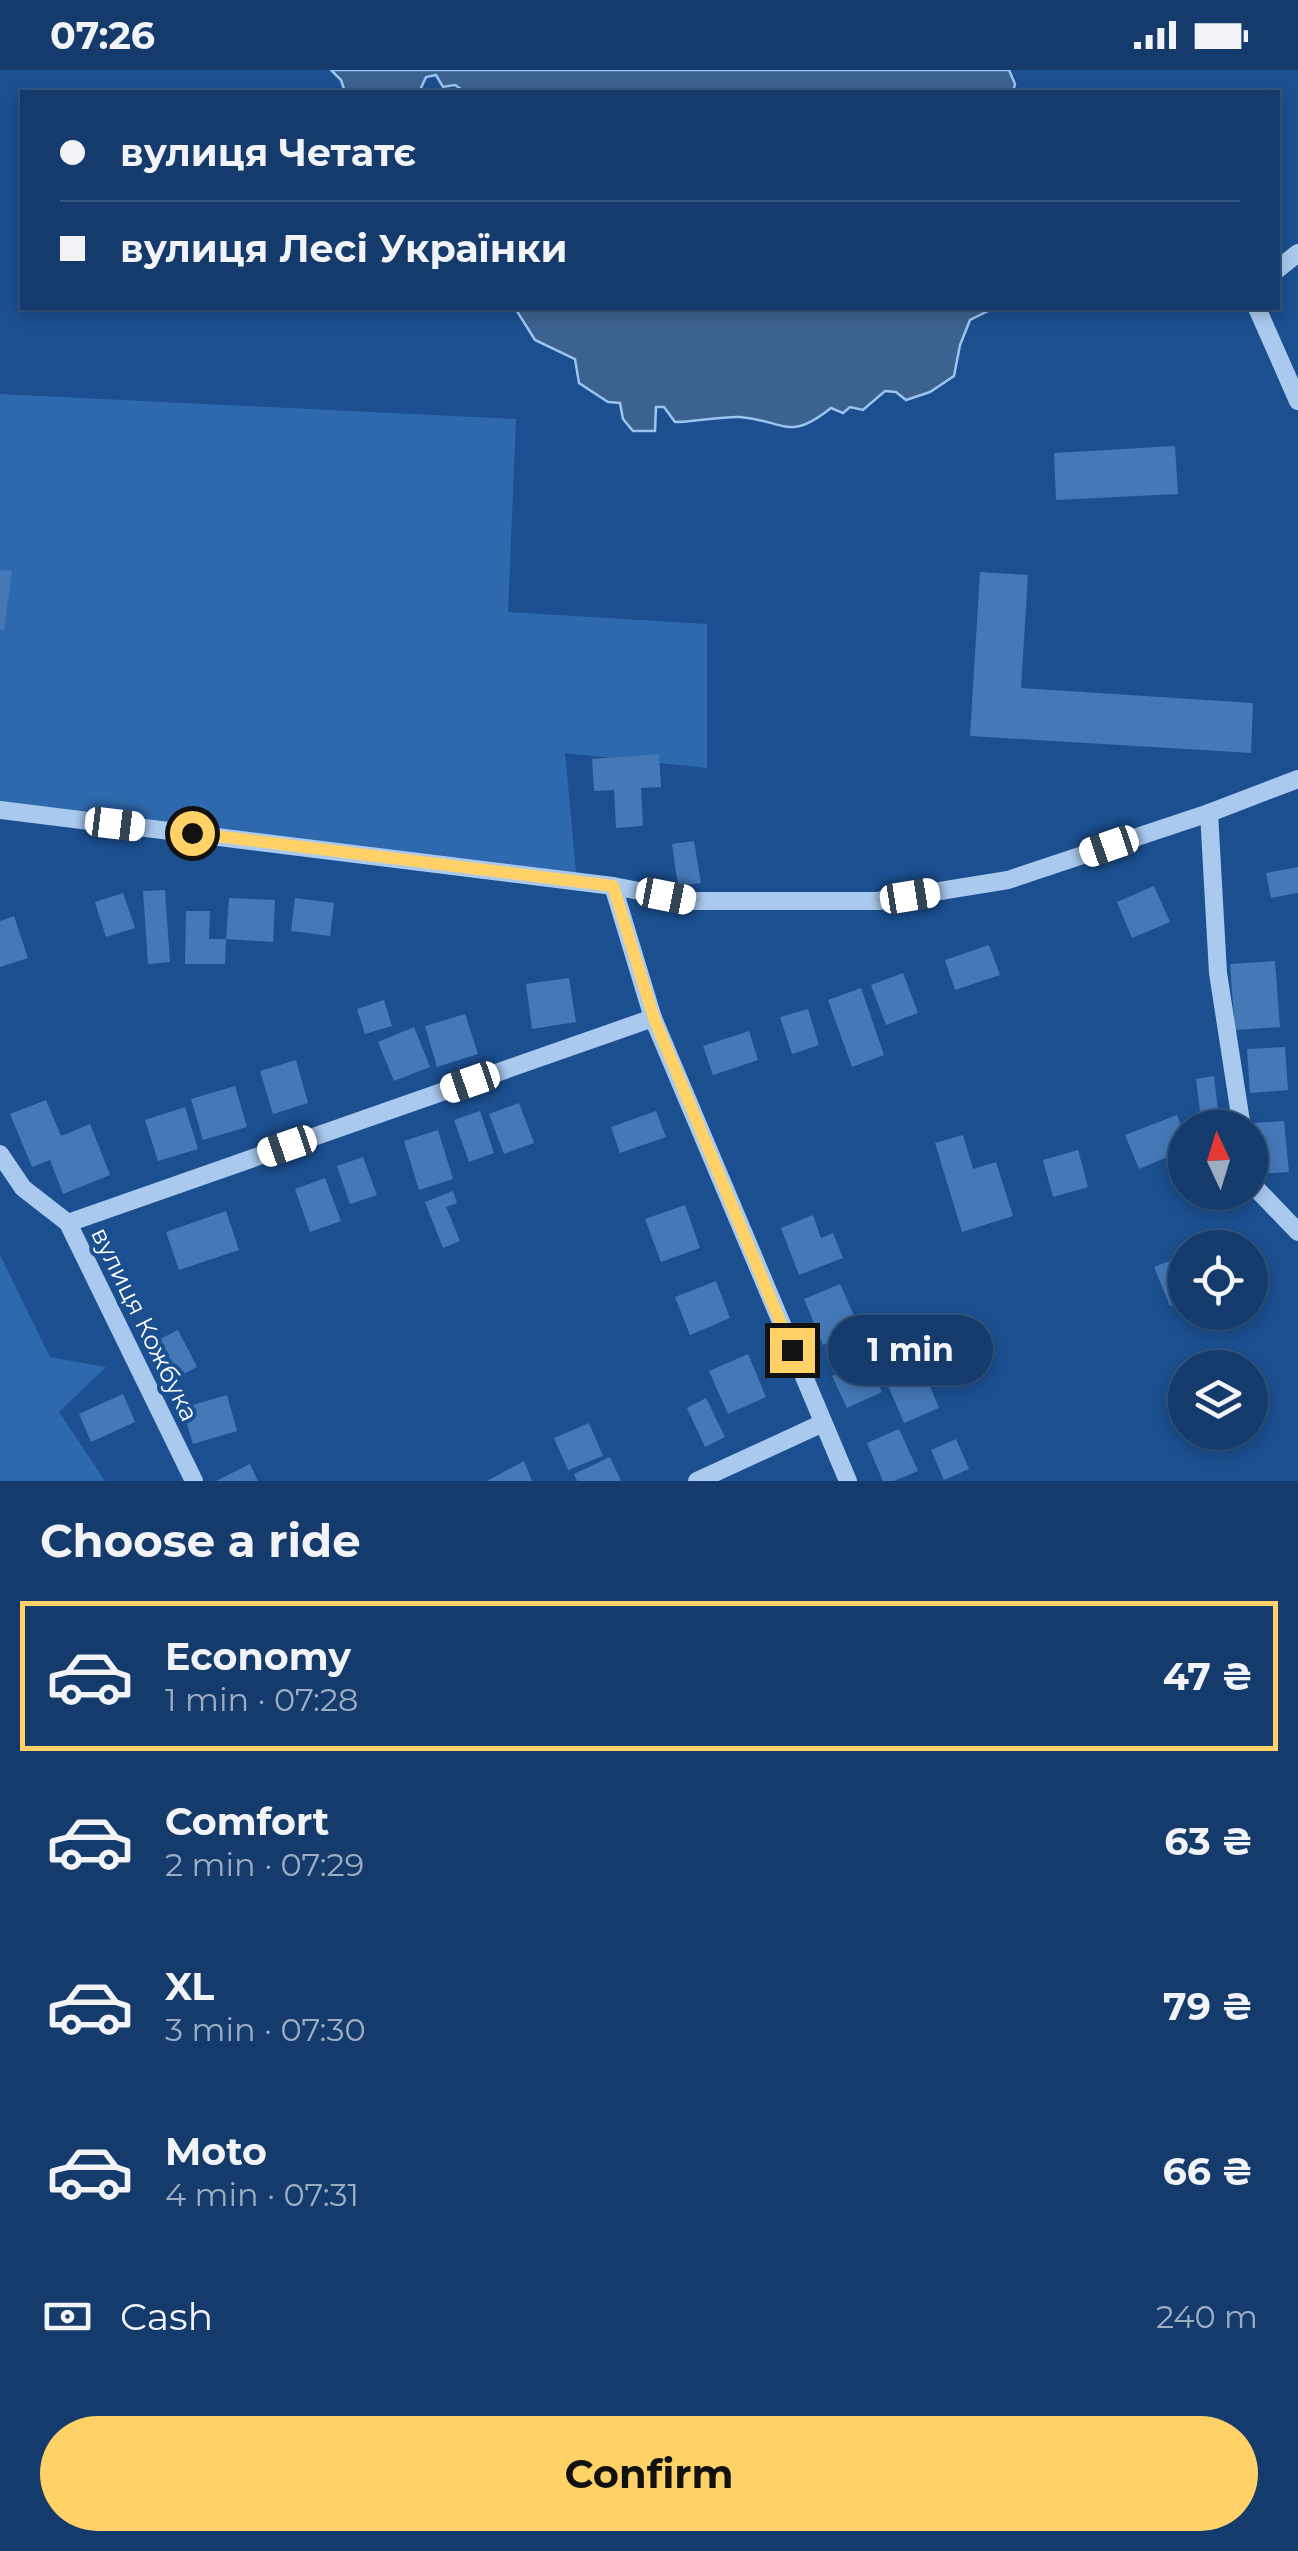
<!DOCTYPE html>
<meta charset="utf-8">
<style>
body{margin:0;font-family:Montserrat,sans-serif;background:#214673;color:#f1f3f6;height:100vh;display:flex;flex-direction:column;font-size:38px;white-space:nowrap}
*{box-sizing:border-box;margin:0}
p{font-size:32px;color:#9dadc1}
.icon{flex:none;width:55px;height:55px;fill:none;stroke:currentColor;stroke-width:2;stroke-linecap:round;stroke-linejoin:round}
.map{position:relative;height:1411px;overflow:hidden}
.details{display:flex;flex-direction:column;background:#143b6b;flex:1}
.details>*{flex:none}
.top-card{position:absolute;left:20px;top:20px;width:1260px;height:220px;border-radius:0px;box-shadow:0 5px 15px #0003,0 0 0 2px #33557e;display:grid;align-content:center;height:220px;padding:0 40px;background:#143b6b}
.needle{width:65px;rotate:356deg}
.controls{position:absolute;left:1168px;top:1040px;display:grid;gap:20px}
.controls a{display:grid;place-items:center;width:100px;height:100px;border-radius:50%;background:#143b6b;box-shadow:0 5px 15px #0003,0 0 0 2px #33557e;font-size:50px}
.end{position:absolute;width:45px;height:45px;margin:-22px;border:12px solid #ffd166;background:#111;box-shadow:0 0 0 5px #111}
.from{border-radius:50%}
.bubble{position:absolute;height:70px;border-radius:35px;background:#143b6b;box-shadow:0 5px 15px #0003,0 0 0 2px #33557e;font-size:32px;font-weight:700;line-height:70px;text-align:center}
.car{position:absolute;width:30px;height:60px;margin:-30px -15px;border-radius:12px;box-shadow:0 0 8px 2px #0007;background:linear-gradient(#fff 24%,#345 0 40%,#fff 0 76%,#345 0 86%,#fff 0)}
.top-card b{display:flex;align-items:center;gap:35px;height:95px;font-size:38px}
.top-card b+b{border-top:2px solid #33557e}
.top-card i{width:25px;height:25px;background:#f1f3f6}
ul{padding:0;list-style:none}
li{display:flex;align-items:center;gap:30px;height:150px;margin:0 20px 15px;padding:0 20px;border:5px solid transparent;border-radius:0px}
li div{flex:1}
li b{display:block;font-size:38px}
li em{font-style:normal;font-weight:700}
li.selected{border-color:#ffd166}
li>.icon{width:90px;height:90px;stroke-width:1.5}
h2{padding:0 40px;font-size:45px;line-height:120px}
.pay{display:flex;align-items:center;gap:25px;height:110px;padding:0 40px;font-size:38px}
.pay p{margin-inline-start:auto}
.action{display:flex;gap:20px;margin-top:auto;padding:20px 40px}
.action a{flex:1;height:115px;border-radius:60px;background:#ffd166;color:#111;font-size:40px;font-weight:700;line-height:115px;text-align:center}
.status{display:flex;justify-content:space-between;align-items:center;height:70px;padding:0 50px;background:#143b6b;direction:ltr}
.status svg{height:28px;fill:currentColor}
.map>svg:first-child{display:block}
.green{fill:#2e69ad}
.water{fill:#3c6290;stroke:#9cc4f0;stroke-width:2.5}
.building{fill:#4478b7}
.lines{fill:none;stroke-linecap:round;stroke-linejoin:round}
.minor{stroke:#a9c9ee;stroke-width:18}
.route{stroke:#ffd166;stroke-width:12}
.labels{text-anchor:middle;stroke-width:8;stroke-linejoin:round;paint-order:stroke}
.street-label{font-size:25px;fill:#fff;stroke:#1b4f8f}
</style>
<div class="status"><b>07:26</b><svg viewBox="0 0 49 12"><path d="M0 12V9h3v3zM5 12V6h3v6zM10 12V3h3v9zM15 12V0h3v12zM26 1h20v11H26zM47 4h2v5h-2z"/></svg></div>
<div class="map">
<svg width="1298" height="1411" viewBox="0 0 1298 1411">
<rect width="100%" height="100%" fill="#1b4f8f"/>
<g class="green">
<polygon points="0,324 516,349 508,542 707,554 707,698 565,683 577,812 0,736"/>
<polygon points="0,1185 50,1287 106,1297 59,1342 105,1411 0,1411"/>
</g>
<g class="water">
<polygon points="331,0 1009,0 1015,14 1013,22 477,22 464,21 455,15 443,17 436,5 426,7 420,20 345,22 341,10"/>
<path d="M515,238H988V241L970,250L960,275L954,306L930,322L906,330L896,322L885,321L863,340L850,337L843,343L831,338C788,372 786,351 740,347C722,346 694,352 675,352L664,337H656L655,361H633L623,349L620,333L608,332L579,313L575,289L535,270Z"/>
</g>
<g class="building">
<polygon points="1175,376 1178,424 1056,430 1054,383"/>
<polygon points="0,500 12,501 4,560 0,560"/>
<polygon points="980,502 1028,505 1021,618 1253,633 1251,683 970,666"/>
<polygon points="659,684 661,717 641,718 643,756 616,758 614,720 594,721 592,689"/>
<polygon points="694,771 701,813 678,816 672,774"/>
<polygon points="1298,797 1298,823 1271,828 1266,803"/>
<polygon points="1154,816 1170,852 1132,868 1117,832"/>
<polygon points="165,820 170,892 148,894 143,821"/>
<polygon points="123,823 135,858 106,867 95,832"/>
<polygon points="229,828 275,830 273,872 226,869"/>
<polygon points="295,828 334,833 330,866 291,861"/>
<polygon points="186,841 210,841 209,869 226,869 225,894 185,894"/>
<polygon points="14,846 28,888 0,897 0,851"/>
<polygon points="989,875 1000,905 955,920 945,890"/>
<polygon points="1275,891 1280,957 1235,960 1230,894"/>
<polygon points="903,903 918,943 886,955 871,915"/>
<polygon points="569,908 576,952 532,959 526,914"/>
<polygon points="861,918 884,985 852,997 828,930"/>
<polygon points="384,930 392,956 365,964 357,939"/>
<polygon points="808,939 819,975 792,984 780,947"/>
<polygon points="465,944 478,984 437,997 425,956"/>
<polygon points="414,957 430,997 394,1011 378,972"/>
<polygon points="749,961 758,990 713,1005 703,976"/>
<polygon points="1285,977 1288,1020 1250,1023 1247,979"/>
<polygon points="296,990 308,1033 273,1044 260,1001"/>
<polygon points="1214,1006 1220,1058 1202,1058 1196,1009"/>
<polygon points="235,1016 247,1057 203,1070 191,1029"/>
<polygon points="46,1030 61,1066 90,1054 110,1105 63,1124 50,1090 32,1097 10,1044"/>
<polygon points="519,1033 534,1073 504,1084 489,1044"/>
<polygon points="185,1037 198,1079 158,1091 145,1050"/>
<polygon points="480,1041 494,1083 469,1092 454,1050"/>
<polygon points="656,1041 666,1067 620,1083 611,1057"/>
<polygon points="1177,1045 1184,1063 1173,1067 1179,1082 1139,1099 1125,1065"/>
<polygon points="1284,1051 1289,1102 1258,1104 1254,1053"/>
<polygon points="438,1060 453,1109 419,1120 404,1071"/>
<polygon points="963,1065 973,1099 996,1092 1013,1146 962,1162 935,1073"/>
<polygon points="1078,1080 1088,1117 1053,1127 1043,1090"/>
<polygon points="363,1087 377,1125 350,1134 337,1096"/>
<polygon points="325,1108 341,1151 310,1162 295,1119"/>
<polygon points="453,1121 457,1133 446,1137 460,1171 443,1178 425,1132"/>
<polygon points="685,1135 700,1178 661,1192 645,1149"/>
<polygon points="226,1141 239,1180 179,1200 166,1162"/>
<polygon points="813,1145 821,1168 833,1163 843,1188 799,1205 781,1158"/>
<polygon points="1185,1185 1185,1230 1170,1236 1154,1197"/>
<polygon points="716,1211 730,1248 690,1265 675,1227"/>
<polygon points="840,1214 860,1259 823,1275 804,1229"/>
<polygon points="178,1260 197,1297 165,1314 146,1276"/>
<polygon points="913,1277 939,1338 904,1353 878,1292"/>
<polygon points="748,1284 766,1327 728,1344 709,1301"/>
<polygon points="867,1290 882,1322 847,1338 832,1306"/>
<polygon points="123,1324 135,1352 91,1372 79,1344"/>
<polygon points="227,1325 237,1361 193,1374 182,1338"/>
<polygon points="706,1328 725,1367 705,1377 687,1338"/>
<polygon points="589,1353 603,1386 568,1400 554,1368"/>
<polygon points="899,1359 918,1401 894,1411 883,1411 867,1373"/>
<polygon points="956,1369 969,1399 944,1410 931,1380"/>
<polygon points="610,1387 621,1411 577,1411 574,1404"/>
<polygon points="524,1391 532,1411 487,1411"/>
<polygon points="250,1394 258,1411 216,1411"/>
</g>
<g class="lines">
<g class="minor">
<polyline points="1278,199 1298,183"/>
<polyline points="1257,238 1298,331"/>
<polyline points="0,740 613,816 692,831 878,831 1008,810 1209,743 1298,709"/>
<polyline points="1209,743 1218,903 1242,1058"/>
<polyline points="613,816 653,948 848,1411"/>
<polyline points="0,1084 23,1118 68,1153 194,1411"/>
<polyline points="1250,1112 1298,1162"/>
<polyline points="68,1153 653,948"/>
<polyline points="697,1411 823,1353"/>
</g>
</g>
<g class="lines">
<polyline class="route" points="192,763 613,816 654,948 792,1280"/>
</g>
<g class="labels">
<g class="street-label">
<text transform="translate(145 1254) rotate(64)" y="9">вулиця Кожбука</text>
</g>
</g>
</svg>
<div class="controls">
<a><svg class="needle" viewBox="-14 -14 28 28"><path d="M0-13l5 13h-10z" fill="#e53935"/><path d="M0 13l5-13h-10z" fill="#9dadc1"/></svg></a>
<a><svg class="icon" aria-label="locate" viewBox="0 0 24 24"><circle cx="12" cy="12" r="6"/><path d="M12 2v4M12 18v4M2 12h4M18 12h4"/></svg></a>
<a><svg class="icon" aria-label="layers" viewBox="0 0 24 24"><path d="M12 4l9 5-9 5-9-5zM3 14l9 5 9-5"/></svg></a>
</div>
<i class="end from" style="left:192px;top:763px"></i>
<i class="end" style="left:792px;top:1280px"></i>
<div class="bubble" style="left:828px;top:1245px;width:165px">1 min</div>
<i class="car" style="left:115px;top:754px;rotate:97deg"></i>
<i class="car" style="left:1109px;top:776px;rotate:251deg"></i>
<i class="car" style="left:666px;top:826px;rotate:101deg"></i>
<i class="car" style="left:910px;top:826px;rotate:81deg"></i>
<i class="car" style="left:470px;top:1012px;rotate:251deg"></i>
<i class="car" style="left:287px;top:1076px;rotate:251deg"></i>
<div class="top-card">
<b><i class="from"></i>вулиця Четатє</b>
<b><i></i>вулиця Лесі Українки</b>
</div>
</div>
<section class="details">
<h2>Choose a ride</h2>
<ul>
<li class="selected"><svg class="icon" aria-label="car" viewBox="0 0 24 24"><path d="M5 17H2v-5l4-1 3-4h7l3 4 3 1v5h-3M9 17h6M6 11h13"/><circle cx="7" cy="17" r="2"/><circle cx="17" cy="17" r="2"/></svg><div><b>Economy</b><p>1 min · 07:28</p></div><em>47 ₴</em></li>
<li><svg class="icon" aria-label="car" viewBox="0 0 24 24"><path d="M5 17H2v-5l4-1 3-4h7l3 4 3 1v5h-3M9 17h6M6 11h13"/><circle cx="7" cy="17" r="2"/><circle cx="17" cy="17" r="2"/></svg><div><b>Comfort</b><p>2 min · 07:29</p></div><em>63 ₴</em></li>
<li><svg class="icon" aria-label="car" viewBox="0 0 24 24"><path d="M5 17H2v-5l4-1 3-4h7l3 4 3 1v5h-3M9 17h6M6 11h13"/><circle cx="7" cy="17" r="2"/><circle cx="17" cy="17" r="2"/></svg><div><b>XL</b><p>3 min · 07:30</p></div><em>79 ₴</em></li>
<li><svg class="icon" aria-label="car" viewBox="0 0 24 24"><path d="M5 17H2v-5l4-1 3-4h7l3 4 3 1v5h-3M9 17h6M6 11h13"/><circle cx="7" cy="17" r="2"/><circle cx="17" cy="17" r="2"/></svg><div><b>Moto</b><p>4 min · 07:31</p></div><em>66 ₴</em></li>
</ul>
<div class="pay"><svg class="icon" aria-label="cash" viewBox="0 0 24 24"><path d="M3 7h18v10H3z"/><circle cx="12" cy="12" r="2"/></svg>Cash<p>240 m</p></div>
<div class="action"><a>Confirm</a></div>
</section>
